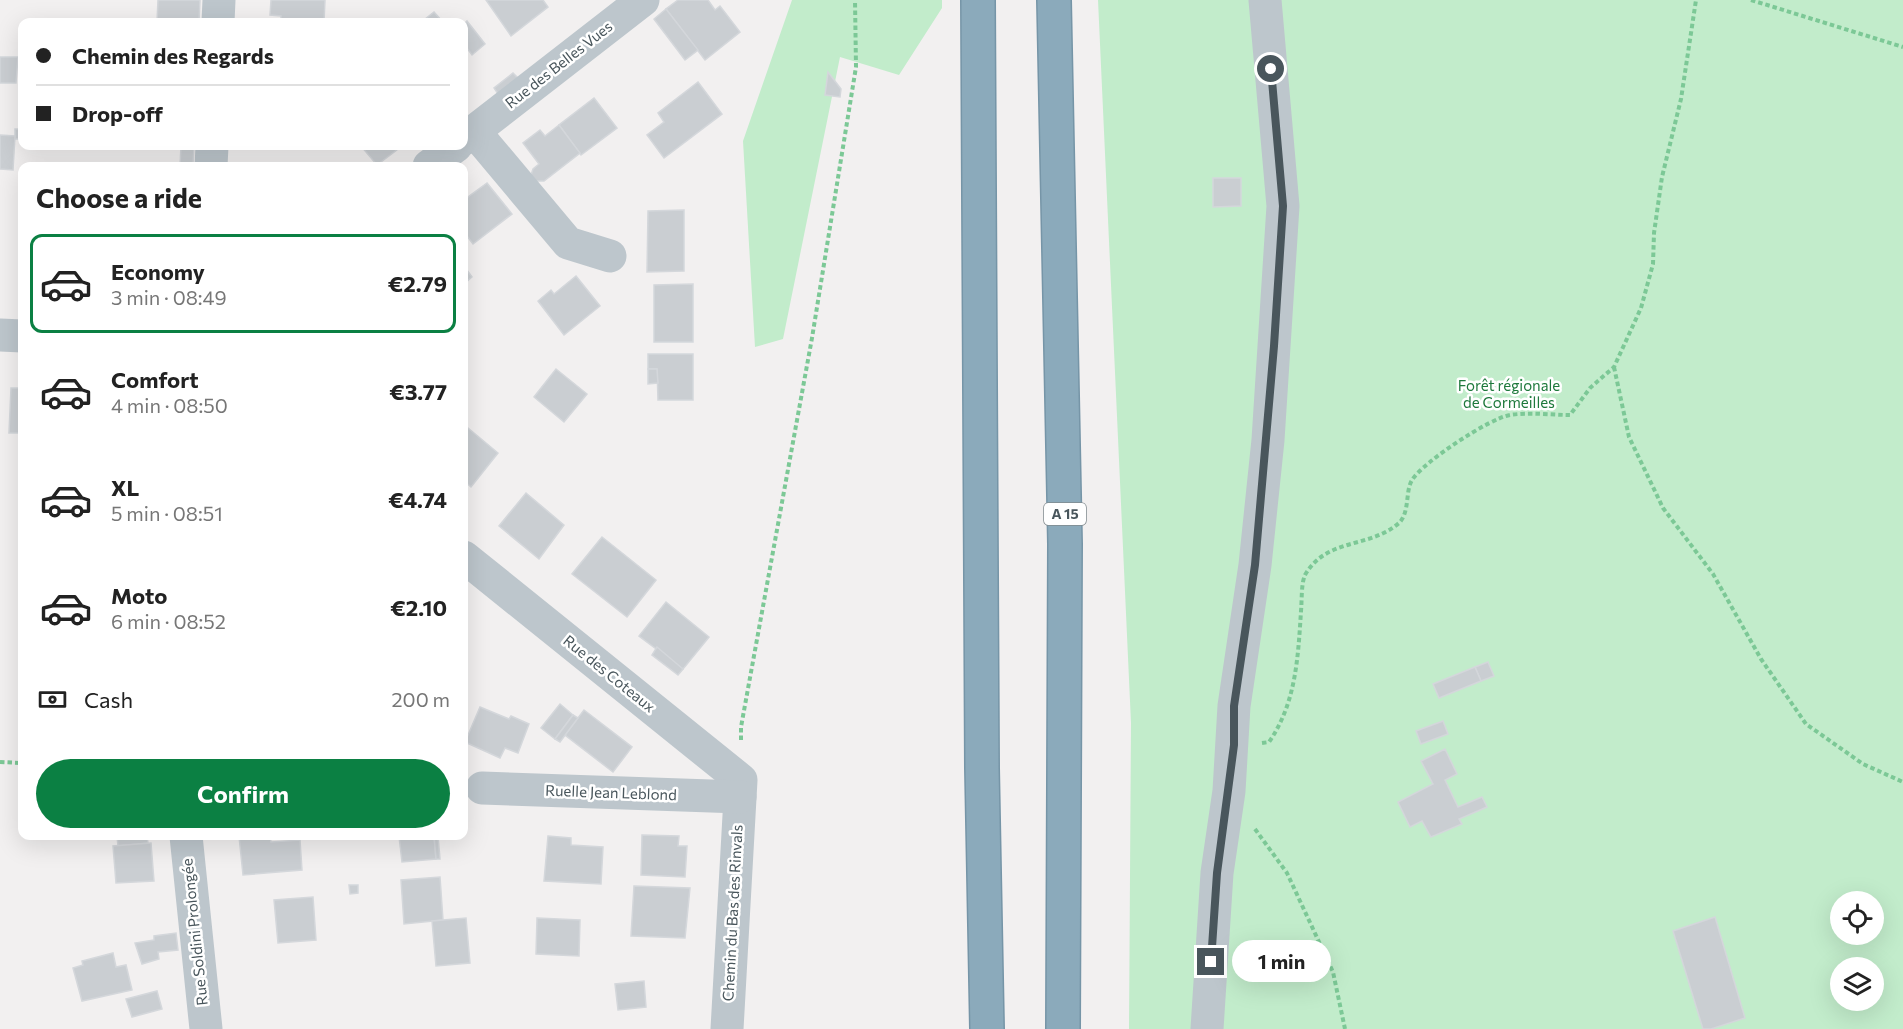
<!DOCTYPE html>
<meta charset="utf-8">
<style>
body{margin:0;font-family:Commissioner,sans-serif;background:#f2f2f2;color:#222;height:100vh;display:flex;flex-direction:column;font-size:22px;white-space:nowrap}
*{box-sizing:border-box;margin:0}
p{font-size:20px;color:#767676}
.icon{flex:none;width:33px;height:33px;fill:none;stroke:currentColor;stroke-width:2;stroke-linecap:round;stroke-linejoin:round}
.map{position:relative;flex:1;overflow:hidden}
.details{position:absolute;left:18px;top:162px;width:450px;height:678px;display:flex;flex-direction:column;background:#fff;border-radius:12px;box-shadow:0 6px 24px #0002}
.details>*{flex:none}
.guide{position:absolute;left:18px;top:18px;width:450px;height:132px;border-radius:12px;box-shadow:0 6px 24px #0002;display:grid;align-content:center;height:132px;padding:0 18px;background:#fff}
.controls{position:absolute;left:1830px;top:891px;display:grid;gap:12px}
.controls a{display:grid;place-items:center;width:54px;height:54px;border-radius:50%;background:#fff;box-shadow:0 6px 24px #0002;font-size:30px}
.end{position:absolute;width:27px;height:27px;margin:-14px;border:8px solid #49565c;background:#fff;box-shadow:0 0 0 3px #fff}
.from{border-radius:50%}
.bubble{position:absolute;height:42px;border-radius:21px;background:#fff;box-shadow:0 6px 24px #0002;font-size:20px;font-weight:700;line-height:42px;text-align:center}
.guide b{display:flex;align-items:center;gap:21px;height:57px;font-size:22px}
.guide b+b{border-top:2px solid #e0e0e0}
.guide i{width:15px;height:15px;background:#222}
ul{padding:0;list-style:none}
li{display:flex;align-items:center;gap:18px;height:99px;margin:0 12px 9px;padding:0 6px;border:3px solid transparent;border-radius:12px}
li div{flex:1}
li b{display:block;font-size:22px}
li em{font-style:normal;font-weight:700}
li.current{border-color:#0b8043}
li>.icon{width:54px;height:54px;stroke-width:1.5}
h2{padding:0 18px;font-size:27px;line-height:72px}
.pay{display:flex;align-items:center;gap:15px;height:66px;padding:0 18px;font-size:22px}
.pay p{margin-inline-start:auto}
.action{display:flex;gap:12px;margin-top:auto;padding:12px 18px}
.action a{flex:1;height:69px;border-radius:36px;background:#0b8043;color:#fff;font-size:24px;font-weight:700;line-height:69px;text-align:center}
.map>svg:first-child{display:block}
.green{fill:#c2eccb;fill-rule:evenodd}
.building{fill:#caced2;stroke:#d4d7db;stroke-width:1.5}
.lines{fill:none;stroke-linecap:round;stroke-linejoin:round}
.highway-casing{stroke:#7695a7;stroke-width:36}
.path{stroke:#7cc896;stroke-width:4;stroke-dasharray:4.5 3;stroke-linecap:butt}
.minor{stroke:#bdc6cc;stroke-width:33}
.highway{stroke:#8baabb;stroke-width:33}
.route{stroke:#49565c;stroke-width:8}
.labels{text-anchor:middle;stroke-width:5;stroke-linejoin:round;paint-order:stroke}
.shield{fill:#fff;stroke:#80898d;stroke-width:1.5}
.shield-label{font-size:14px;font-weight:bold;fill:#49565c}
.street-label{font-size:15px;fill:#49565c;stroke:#fff}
.park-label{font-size:15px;fill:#1e793c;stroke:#fff}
</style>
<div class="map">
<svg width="1903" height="1029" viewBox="0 0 1903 1029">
<rect width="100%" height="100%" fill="#f2f0f0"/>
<g class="green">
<polygon points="792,0 942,0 942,8 899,75 840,57 783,339 755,347 743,141"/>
<path d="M1098,0H1903V1029H1129L1131,723ZM1840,902H1874V934H1840ZM1840,968H1874V1000H1840Z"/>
</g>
<g class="building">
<polygon points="158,0 200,0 199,22 157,22"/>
<polygon points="271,0 325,0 324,22 281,22 281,16 270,15"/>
<polygon points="486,0 543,0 548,7 511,36"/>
<polygon points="678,0 708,0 715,10 720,6 740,32 705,60 666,9"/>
<polygon points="666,9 698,50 685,60 654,19"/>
<polygon points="434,12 443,22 427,22 424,20"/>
<polygon points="467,21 485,44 472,55 464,44 464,24"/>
<polygon points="0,57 18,57 16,83 0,83"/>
<polygon points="828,72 841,89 840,97 825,95"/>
<polygon points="513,73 518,78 498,94 494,88"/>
<polygon points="698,82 722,114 664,158 647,135 664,122 658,113"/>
<polygon points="594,98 617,128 581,155 559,125"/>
<polygon points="559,125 580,153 544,181 535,181 531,175 533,169 539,164 523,143 540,130 545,136"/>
<rect x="15" y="129" width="7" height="10"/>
<polygon points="0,135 15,136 13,170 0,169"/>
<polygon points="181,146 194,146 193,166 180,166"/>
<polygon points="361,146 402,146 377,165"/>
<polygon points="1213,178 1241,178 1241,206 1213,207"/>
<polygon points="487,183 512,214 473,244 464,232 464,200"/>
<polygon points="684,210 684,271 647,272 648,211"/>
<polygon points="464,266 472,277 464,284"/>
<polygon points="576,276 600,306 564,335 538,301 551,290 554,294"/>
<polygon points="693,284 693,342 654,342 654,285"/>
<polygon points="648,354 693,354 693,400 658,400 657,369 648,369"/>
<polygon points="556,369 587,394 564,422 534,397"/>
<polygon points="648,369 657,369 658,383 648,384"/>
<polygon points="11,388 22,388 22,433 9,433"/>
<polygon points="468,428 498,453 471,487 464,481 464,434"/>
<polygon points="526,493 564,525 539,559 499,526"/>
<polygon points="602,537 656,580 627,617 572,574"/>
<polygon points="666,602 709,637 683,669 639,636"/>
<polygon points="657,647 683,669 678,675 652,655"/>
<polygon points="1488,662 1494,676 1481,681 1475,667"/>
<polygon points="1475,667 1481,681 1439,698 1433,684"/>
<polygon points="560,704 573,715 555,739 541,728"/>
<polygon points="480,707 509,719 511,716 529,724 518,753 505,748 500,758 465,742"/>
<polygon points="584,710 632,747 613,772 565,735"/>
<polygon points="573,715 578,718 560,742 555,739"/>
<polygon points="1443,721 1448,734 1421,744 1416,731"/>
<polygon points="1445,749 1457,774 1445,780 1458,807 1482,797 1487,807 1459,819 1462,824 1431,837 1422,821 1410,827 1398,802 1433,784 1421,761"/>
<polygon points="642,835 679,836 678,846 687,846 685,877 641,875"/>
<polygon points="117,836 147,836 148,843 118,846"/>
<polygon points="239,836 270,836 271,842 300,840 302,870 243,875"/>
<polygon points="399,836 434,836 436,859 402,862"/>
<polygon points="434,836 438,836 440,859 436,859"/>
<polygon points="548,836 571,838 571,845 603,847 601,884 544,881"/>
<polygon points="151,843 154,881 116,883 113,846"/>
<polygon points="440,877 443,920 404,924 401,880"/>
<polygon points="349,885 358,885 358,893 350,894"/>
<polygon points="634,886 690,888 685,938 631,936"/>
<polygon points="313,897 316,940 278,943 274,900"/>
<polygon points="1715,917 1745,1018 1711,1029 1703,1029 1673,931"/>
<polygon points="466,918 470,963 436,966 432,921"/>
<polygon points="537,918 580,920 579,956 536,954"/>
<polygon points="176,933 178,950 158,952 159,959 142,964 135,943 154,940 154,936"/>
<polygon points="113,953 116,967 126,965 132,990 82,1001 73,968 83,965 82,961"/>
<polygon points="644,981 646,1007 618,1010 615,984"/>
<polygon points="157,991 162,1009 132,1017 126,999"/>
</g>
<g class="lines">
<g class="highway-casing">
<g id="highway">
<polyline points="978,0 982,768 987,1029"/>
<polyline points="1054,0 1065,544 1063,1029"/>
</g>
</g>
<g class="path">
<polyline points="1751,0 1903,47"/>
<polyline points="1614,367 1629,437 1663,508 1713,574 1761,659 1806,724 1863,764 1903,782"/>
<polyline points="741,740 741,727 812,338 856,67 855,0"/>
<path d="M1262,743L1269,742C1296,703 1298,658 1301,611C1302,601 1301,584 1305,575C1327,537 1369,549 1399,523C1410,512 1405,492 1412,480C1423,462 1490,418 1510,415C1529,412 1551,415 1570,415L1590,388L1614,367L1641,308L1653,264L1654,233L1662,177L1681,99L1696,0"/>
<polyline points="0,762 22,763"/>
<polyline points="1255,829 1287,873 1333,972 1345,1029"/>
</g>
<g class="minor">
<polyline points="218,22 219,0"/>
<polyline points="474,131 568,243 610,256"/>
<polyline points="464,139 643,0"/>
<polyline points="211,166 212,146"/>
<polyline points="429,166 456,146"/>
<polyline points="0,335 22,336"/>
<polyline points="464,557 741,780 727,1029"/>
<polyline points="482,788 740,797"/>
<polyline points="186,836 206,1029"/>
<polyline points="1207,1029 1217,873 1229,791 1234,706 1255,565 1268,440 1283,206 1265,0"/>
</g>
<use href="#highway" class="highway"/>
</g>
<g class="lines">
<polyline class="route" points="1211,962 1217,873 1234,745 1234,706 1255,565 1274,346 1283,206 1271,69"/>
</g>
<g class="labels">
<rect class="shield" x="1044" y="503" width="42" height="22" rx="4.5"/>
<g class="shield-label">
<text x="1065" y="519">A 15</text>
</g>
<g class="street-label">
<text transform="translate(559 65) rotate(-38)" y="5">Rue des Belles Vues</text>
<text transform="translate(609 674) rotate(39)" y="5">Rue des Coteaux</text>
<text transform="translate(611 793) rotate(2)" y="5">Ruelle Jean Leblond</text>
<text transform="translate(733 913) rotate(-87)" y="5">Chemin du Bas des Rinvals</text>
<text transform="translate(195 932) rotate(-96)" y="5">Rue Soldini Prolongée</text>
</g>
<g class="park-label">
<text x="1509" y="391">Forêt régionale<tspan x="1509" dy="17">de Cormeilles</tspan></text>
</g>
</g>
</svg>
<div class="controls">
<a><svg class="icon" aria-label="locate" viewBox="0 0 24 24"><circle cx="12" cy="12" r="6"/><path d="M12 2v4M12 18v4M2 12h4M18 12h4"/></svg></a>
<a><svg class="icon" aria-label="layers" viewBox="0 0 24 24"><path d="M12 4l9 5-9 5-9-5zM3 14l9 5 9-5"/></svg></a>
</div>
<i class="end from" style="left:1271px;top:69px"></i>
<i class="end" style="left:1211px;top:962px"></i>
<div class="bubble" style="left:1232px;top:940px;width:99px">1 min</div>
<div class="guide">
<b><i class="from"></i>Chemin des Regards</b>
<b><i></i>Drop-off</b>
</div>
<section class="details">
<h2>Choose a ride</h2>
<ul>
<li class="current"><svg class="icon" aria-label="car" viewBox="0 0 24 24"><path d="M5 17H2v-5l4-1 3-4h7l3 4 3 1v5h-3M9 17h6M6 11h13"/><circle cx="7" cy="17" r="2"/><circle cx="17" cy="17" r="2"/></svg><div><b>Economy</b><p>3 min · 08:49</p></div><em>€2.79</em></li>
<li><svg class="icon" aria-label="car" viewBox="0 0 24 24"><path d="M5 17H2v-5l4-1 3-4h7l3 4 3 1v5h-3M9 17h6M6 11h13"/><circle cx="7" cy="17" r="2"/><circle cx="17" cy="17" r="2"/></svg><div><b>Comfort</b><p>4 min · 08:50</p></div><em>€3.77</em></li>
<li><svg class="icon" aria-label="car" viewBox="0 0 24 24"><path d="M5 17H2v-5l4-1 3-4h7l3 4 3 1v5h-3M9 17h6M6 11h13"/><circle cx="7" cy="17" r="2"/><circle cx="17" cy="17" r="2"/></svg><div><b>XL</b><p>5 min · 08:51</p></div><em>€4.74</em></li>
<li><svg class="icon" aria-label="car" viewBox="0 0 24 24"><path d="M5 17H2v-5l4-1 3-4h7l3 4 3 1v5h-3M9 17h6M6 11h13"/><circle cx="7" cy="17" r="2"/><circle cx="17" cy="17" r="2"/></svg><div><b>Moto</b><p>6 min · 08:52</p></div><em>€2.10</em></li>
</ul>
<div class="pay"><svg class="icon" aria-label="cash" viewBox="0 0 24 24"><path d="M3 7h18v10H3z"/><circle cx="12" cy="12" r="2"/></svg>Cash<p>200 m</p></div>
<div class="action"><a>Confirm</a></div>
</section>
</div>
